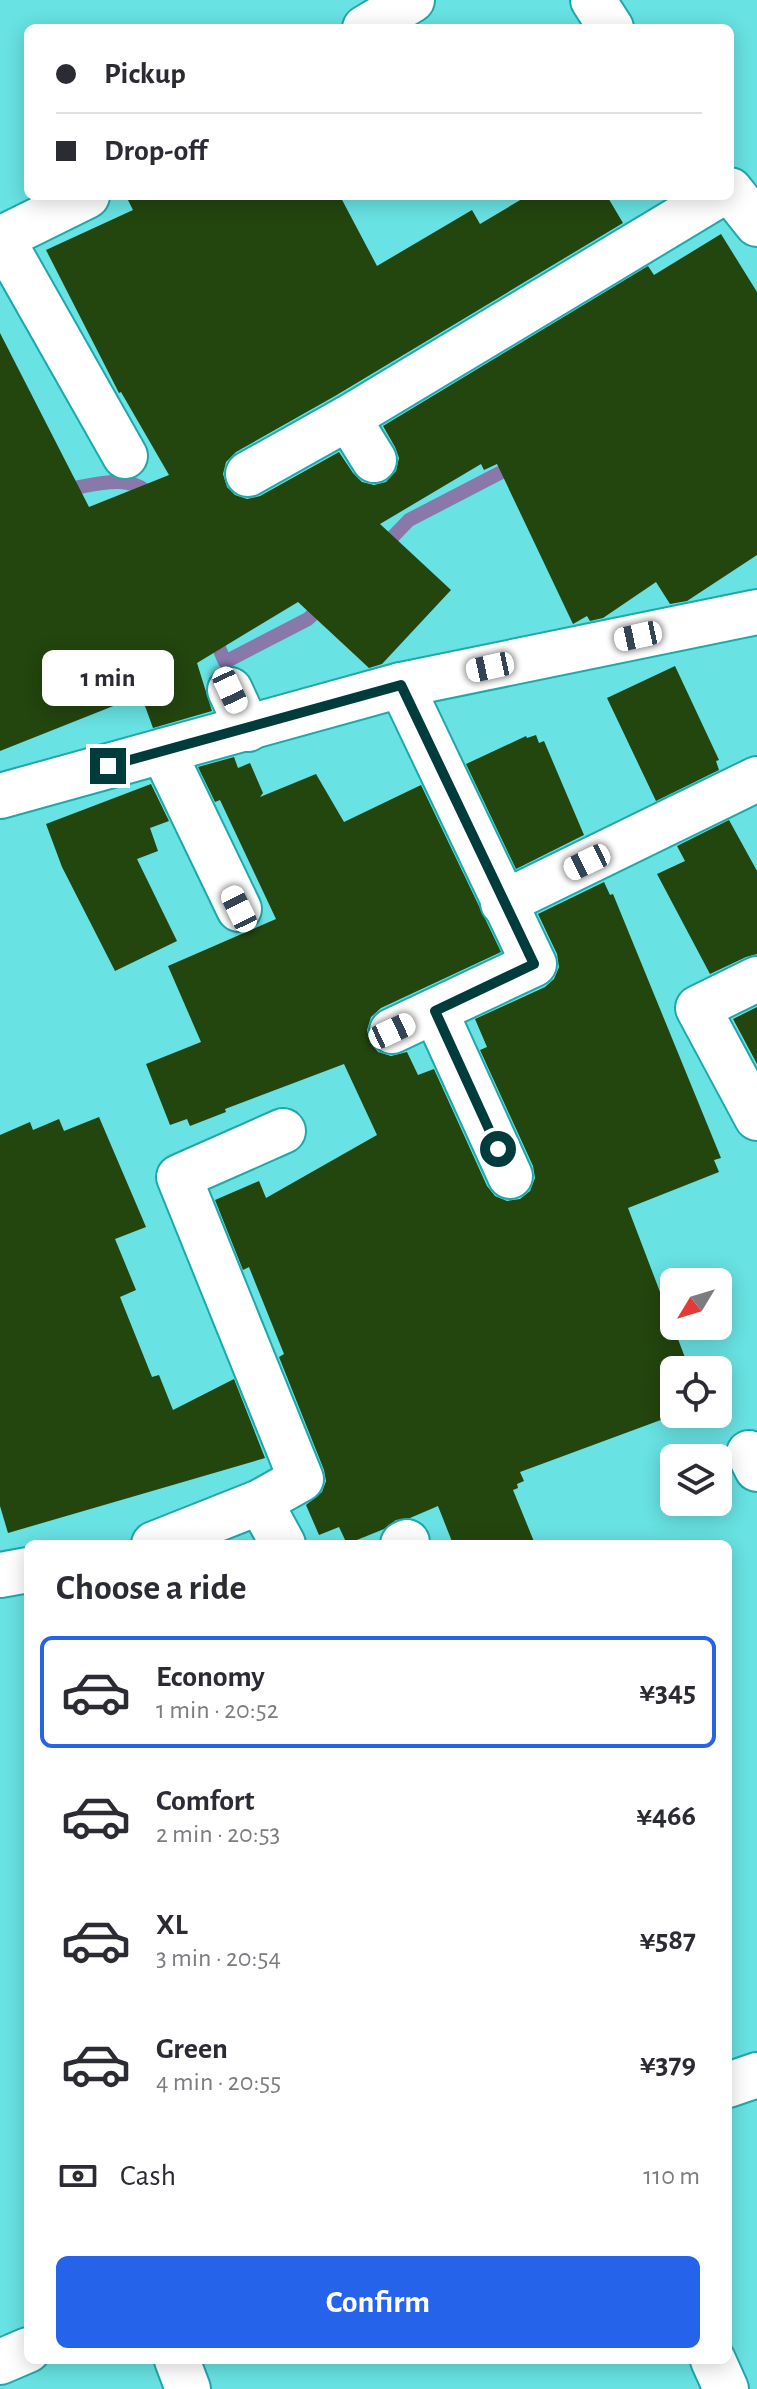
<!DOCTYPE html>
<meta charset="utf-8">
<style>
body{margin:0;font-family:"Alegreya Sans",sans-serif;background:#f7f7f7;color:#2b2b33;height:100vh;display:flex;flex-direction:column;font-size:30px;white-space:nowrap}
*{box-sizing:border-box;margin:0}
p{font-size:26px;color:#7c7c81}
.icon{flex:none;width:44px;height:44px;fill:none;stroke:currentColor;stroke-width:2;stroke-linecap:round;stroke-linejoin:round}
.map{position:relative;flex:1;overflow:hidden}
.details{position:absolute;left:24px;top:1540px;width:708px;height:824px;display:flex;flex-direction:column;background:#fff;border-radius:12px;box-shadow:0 4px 20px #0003}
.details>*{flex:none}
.hud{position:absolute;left:24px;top:24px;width:710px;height:176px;border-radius:12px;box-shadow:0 4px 20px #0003;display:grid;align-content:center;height:176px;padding:0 32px;background:#fff}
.needle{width:52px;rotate:232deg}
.buttons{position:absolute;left:660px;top:1268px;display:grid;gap:16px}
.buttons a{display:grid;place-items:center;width:72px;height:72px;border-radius:12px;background:#fff;box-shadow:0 4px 20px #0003;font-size:40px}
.end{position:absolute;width:36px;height:36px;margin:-18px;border:10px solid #003c3c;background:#fff;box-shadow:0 0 0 4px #fff}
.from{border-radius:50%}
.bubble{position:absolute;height:56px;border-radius:12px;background:#fff;box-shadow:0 4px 20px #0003;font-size:26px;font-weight:600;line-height:56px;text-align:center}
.car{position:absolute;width:24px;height:48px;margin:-24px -12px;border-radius:10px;box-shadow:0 0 6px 2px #0007;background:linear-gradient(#fff 24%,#345 0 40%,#fff 0 76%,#345 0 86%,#fff 0)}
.hud b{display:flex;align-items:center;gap:28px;height:76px;font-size:30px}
.hud b+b{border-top:2px solid #e1e1e2}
.hud i{width:20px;height:20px;background:#2b2b33}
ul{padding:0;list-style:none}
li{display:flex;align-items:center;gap:24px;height:112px;margin:0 16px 12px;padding:0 16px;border:4px solid transparent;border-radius:12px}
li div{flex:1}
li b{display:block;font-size:30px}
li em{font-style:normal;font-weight:600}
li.current{border-color:#2563eb}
li>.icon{width:72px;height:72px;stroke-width:1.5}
h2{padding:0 32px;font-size:36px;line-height:96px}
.pay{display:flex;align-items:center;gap:20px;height:88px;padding:0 32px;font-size:30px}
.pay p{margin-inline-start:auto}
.cta{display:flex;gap:16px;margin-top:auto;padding:16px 32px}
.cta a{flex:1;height:92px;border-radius:12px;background:#2563eb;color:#fff;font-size:32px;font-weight:600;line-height:92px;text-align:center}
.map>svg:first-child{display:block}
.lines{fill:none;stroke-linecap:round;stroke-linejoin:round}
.stream{stroke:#8978aa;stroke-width:14}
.building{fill:#23450e}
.minor-casing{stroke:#1da9ab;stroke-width:48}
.minor{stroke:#fff;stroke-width:44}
.route{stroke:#003c3c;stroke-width:10}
</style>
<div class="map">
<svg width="757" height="2389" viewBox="0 0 757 2389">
<rect width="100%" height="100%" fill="#68e2e3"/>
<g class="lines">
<g class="stream">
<path d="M64,490C90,486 135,470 152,499"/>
<polyline points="380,550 409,520 517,464"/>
<polyline points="213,634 225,662 308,619 325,603"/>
</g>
</g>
<g class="building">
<polygon points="126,196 340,196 377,266 472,210 480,224 527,196 607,196 623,223 335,396 236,452 226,462 223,474 227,487 235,495 247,499 260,496 339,452 353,473 362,482 374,485 386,482 396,471 399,458 395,447 383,426 648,266 654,275 721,234 757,292 757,555 687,601 670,604 656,582 603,618 590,621 587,616 573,624 497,464 484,470 481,464 380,524 451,590 382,664 369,668 298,602 197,663 212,711 153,728 141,695 0,751 0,333 89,507 169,475 121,392 119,393 46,250 133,210"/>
<polygon points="675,666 719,760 716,761 719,770 656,801 607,698"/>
<polygon points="536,735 539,743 544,741 584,835 516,869 466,764 526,736 527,738"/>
<polygon points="234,757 238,768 250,763 263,793 260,797 316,774 344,822 421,785 501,952 381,1008 371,1017 367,1030 370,1042 378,1052 391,1056 407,1052 418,1075 434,1069 487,1186 495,1196 507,1201 520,1199 530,1191 535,1178 533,1166 480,1050 487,1047 475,1019 545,987 554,979 559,967 557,954 538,914 604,882 610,895 613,894 721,1158 714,1160 719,1172 628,1208 689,1368 699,1365 701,1370 674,1370 674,1414 677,1414 520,1472 524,1481 517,1484 518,1488 513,1490 535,1544 453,1544 438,1506 410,1518 396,1520 384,1529 347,1544 339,1527 319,1535 306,1505 322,1492 326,1481 324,1470 279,1357 284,1354 249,1267 243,1270 215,1200 259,1181 266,1198 377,1135 344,1064 225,1109 226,1112 190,1126 187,1119 170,1125 146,1064 201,1042 168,966 276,919 220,800 215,802 198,767"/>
<polygon points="151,784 169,821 150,828 158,851 137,859 177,941 115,971 62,867 46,824"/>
<polygon points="729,820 757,871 757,954 746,957 710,974 657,874 685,861 677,846"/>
<polygon points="757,1007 757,1064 733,1019"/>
<polygon points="99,1117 146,1227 115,1239 136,1290 120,1297 152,1377 159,1375 173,1410 234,1379 265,1458 8,1533 0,1506 0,1135 30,1122 33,1130 59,1119 64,1131"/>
</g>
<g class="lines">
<g class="minor-casing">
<g id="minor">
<polyline points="593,0 611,28"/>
<polyline points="365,28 412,0"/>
<polyline points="730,190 757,224"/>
<polyline points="0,239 87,196"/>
<polyline points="2,239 125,456"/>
<polyline points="348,418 374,460"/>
<polyline points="248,474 348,418 717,196"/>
<polyline points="230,690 248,729"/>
<polyline points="163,751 239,909"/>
<polyline points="0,796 401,685 757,612"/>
<polyline points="503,903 757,779"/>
<polyline points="757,979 698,1008 757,1118"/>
<polyline points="435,1011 510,1176"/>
<polyline points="392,1031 534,964 401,685"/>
<polyline points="749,1453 757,1469"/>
<polyline points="260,1502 283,1544"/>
<polyline points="154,1544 260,1502 301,1479 179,1177 283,1131"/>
<polyline points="403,1544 407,1542"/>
<polyline points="0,1575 28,1570"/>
<polyline points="728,2085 757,2075"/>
<polyline points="177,2360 188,2389"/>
<polyline points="713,2360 726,2389"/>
<polyline points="0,2362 28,2350"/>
</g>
</g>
<use href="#minor" class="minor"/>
</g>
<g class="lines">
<polyline class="route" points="108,766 401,685 534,964 435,1011 498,1149"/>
</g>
</svg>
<div class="buttons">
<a><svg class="needle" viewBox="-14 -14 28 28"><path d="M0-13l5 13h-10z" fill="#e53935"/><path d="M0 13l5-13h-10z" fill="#7c7c81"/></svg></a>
<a><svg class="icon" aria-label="locate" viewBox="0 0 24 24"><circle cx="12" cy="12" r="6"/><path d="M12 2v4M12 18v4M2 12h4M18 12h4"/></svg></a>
<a><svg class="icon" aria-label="layers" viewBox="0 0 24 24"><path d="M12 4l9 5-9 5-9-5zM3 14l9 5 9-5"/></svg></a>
</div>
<i class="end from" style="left:498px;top:1149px"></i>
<i class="end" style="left:108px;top:766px"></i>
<div class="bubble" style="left:42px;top:650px;width:132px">1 min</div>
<i class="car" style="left:638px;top:636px;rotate:258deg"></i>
<i class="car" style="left:490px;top:667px;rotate:258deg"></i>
<i class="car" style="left:230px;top:690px;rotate:155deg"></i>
<i class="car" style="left:587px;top:862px;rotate:244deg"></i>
<i class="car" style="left:239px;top:909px;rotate:334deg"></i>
<i class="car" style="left:392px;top:1031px;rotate:65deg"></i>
<div class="hud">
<b><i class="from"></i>Pickup</b>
<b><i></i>Drop-off</b>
</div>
<section class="details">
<h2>Choose a ride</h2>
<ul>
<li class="current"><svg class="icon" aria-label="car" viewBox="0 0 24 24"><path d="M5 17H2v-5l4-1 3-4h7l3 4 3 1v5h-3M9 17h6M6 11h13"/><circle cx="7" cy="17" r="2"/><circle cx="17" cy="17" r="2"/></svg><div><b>Economy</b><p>1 min · 20:52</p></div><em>¥345</em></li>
<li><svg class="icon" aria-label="car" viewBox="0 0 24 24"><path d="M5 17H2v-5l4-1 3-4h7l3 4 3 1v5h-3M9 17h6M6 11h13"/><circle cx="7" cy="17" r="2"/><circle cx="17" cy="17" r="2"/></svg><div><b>Comfort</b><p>2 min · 20:53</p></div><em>¥466</em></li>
<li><svg class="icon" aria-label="car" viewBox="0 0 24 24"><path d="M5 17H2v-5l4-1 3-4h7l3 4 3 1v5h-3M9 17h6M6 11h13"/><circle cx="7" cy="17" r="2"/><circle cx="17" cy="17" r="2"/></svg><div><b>XL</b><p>3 min · 20:54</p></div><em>¥587</em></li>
<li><svg class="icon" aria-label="car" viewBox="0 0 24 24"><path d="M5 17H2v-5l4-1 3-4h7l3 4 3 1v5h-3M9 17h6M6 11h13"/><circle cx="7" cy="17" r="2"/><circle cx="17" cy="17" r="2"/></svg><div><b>Green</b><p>4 min · 20:55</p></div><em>¥379</em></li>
</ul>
<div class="pay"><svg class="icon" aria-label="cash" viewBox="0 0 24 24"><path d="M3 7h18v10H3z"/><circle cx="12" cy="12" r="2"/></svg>Cash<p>110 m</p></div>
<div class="cta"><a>Confirm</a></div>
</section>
</div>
